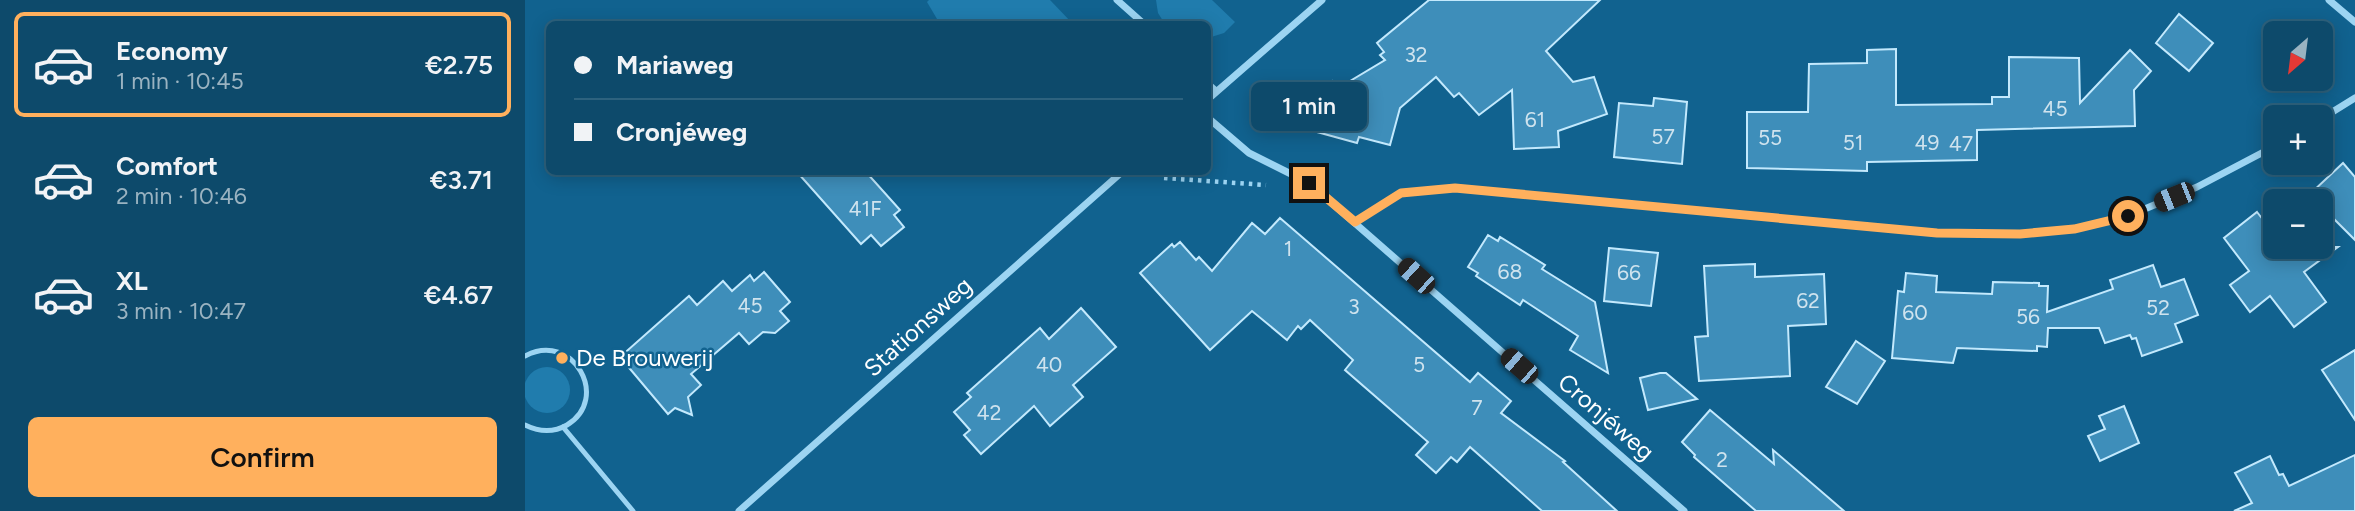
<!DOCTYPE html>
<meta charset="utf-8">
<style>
body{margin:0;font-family:Figtree,sans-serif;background:#165171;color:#f1f3f6;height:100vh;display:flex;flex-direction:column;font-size:26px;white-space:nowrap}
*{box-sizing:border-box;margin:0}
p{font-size:23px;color:#9ab3c1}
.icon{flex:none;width:38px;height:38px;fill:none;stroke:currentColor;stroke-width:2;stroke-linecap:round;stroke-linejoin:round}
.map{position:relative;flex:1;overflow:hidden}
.drawer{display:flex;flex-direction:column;background:#0d4a6b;width:525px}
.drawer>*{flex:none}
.hud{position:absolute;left:21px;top:21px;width:665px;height:154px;border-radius:10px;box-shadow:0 4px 18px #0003,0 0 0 2px #2d627e;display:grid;align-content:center;height:154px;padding:0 28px;background:#0d4a6b}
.needle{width:46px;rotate:208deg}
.fabs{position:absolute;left:1738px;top:21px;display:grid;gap:14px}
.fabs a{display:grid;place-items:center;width:70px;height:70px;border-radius:10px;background:#0d4a6b;box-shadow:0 4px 18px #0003,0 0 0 2px #2d627e;font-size:35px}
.end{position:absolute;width:32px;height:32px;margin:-16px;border:9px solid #ffb05d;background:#111;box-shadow:0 0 0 4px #111}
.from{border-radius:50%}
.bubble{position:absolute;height:49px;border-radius:10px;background:#0d4a6b;box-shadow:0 4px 18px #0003,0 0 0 2px #2d627e;font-size:23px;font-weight:600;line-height:49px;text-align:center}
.car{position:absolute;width:21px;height:42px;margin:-21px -10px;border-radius:9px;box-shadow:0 0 5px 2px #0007;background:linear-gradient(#222 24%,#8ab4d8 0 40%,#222 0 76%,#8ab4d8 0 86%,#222 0)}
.hud b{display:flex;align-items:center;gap:24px;height:66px;font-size:26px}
.hud b+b{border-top:2px solid #2d627e}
.hud i{width:18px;height:18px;background:#f1f3f6}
ul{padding:12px 0 0;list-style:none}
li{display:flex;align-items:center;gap:21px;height:105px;margin:0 14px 10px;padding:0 14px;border:4px solid transparent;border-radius:10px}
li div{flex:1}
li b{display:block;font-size:26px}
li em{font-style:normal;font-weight:600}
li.current{border-color:#ffb05d}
li>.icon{width:63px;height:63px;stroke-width:1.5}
.cta{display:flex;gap:14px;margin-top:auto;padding:14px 28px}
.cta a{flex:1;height:80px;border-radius:10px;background:#ffb05d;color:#111;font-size:28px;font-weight:600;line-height:80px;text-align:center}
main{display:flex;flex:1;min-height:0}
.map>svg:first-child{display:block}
.green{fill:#207cad}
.building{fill:#3e8eba;stroke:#c3e9fd;stroke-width:2}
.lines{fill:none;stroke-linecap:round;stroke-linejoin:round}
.path{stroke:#9cd4f2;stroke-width:4.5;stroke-dasharray:3.5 5;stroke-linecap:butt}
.service{stroke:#9cd4f2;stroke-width:5}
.minor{stroke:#9cd4f2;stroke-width:7}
.route{stroke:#ffb05d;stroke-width:9}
.poi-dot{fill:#ffb05d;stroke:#11628f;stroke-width:2.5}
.labels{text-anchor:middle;stroke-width:5;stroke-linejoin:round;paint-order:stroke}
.number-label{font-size:21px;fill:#cfe3ee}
.street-label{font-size:24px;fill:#fff;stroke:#11628f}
.poi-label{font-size:24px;fill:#fff;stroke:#11628f;text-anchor:start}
</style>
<main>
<section class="drawer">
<ul>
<li class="current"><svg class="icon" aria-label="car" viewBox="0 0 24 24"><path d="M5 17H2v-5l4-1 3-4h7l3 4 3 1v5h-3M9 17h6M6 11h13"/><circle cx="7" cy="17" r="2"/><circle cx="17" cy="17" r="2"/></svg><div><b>Economy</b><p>1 min · 10:45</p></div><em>€2.75</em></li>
<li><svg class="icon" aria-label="car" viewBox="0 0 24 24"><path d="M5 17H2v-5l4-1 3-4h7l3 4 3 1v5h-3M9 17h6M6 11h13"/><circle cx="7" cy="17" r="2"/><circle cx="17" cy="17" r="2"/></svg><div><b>Comfort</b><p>2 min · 10:46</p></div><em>€3.71</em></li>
<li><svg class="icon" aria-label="car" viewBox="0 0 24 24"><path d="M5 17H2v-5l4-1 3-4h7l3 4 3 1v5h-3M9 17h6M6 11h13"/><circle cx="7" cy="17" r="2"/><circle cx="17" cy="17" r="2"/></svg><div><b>XL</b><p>3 min · 10:47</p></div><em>€4.67</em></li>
</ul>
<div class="cta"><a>Confirm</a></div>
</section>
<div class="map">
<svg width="1830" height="511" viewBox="0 0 1830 511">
<rect width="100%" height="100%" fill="#11628f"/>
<g class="green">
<polygon points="404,0 525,0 548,24 415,24 402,2"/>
<polygon points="631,0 687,0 710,22 699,33 683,38 682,24 640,24 633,13"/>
<circle cx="22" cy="390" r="23"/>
</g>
<g class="building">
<polygon points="904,0 1075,0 1021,51 1048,82 1069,77 1082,114 1033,131 1034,147 989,149 987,90 954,115 934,93 929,97 911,77 875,108 865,145 834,137 832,143 781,129 787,104 801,108 808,81 820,84 860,60 855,55 859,52 852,43"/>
<polygon points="1654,14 1688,43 1664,71 1631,43"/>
<polygon points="1371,49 1371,105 1467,104 1467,97 1484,97 1484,57 1554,58 1555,103 1605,50 1626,71 1609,90 1610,126 1452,130 1452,160 1342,162 1342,171 1222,168 1222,112 1283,112 1284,64 1342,63 1342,50"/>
<polygon points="1129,98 1162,102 1157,164 1089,157 1094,103 1128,106"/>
<polygon points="1818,163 1830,177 1830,240 1796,206 1796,201 1792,201 1785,194"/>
<polygon points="272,172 341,172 375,210 369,215 379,227 356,246 346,235 336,244"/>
<polygon points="1732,212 1750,235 1750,247 1813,247 1779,272 1801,302 1769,327 1745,296 1725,312 1705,285 1724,271 1699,238"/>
<polygon points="755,218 945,382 953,373 986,401 976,413 1040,461 1038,462 1092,511 1017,511 945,447 932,462 926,457 911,473 891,455 903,442 820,370 828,360 785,320 776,329 773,326 762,340 727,311 685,350 615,273 647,244 649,247 655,242 671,260 674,257 687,271 727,223 740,234"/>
<polygon points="963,235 973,241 975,237 1020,265 1017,269 1070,302 1083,373 1045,350 1053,336 998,300 995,305 951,276 953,273 943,267"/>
<polygon points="1084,248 1133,253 1126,306 1079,301"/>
<polygon points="1230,264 1230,277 1299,274 1301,324 1263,326 1265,376 1174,381 1170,337 1183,336 1179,266"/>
<polygon points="1628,265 1636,287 1659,279 1673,315 1650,324 1657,342 1617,356 1611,338 1607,339 1605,335 1580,343 1574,328 1523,328 1522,347 1512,346 1512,351 1432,348 1428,363 1367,358 1373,291 1379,292 1381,273 1412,276 1411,292 1467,294 1468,282 1514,283 1514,286 1523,286 1522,312 1588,289 1585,280"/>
<polygon points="239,272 265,302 255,311 264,321 250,333 238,332 224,344 214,333 166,374 176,385 163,397 167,415 150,408 143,414 95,357 164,296 172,305 198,281 207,291 225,275 229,281"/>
<polygon points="556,308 591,347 548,385 558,397 525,426 509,406 456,454 439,435 445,430 429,412 446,397 442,393 515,328 524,339"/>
<polygon points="1331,341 1360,361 1332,404 1301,387"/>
<polygon points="1830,350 1830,420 1797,370"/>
<polygon points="1135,373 1141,373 1172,399 1123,410 1115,378"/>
<polygon points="1599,406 1614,443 1575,461 1563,436 1580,429 1574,416"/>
<polygon points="1185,410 1249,464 1248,450 1319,511 1231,511 1169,457 1170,455 1157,442"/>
<polygon points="1830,455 1830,511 1709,511 1727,503 1710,473 1745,456 1754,475 1758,474 1764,486"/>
</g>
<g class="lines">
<polyline class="path" points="633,172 639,178 741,185"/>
<g class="service">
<path d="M0,356C48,330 86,399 42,425C28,433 14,432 0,425"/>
<polyline points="38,427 108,511"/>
</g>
<g class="minor">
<polyline points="592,0 619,24"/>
<polyline points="1804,0 1830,22"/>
<polyline points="682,83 691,91"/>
<polyline points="682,100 797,0"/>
<polyline points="682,117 724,153 784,183 1159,511"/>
<polyline points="1796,119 1830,98"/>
<polyline points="830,222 876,193 930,188 1412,233 1495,234 1549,229 1603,216 1672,187 1750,146"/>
<polyline points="214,511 597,172"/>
</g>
</g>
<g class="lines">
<polyline class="route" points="784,183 830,222 876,193 930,188 1412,233 1495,234 1549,229 1603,216"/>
</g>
<circle class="poi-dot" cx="37" cy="358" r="7"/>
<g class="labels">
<g class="number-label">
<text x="891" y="62">32</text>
<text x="1530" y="116">45</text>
<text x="1010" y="127">61</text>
<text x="1138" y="144">57</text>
<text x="1245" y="145">55</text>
<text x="1328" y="150">51</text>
<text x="1402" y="150">49</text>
<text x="1436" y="151">47</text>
<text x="340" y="216">41F</text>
<text x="763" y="256">1</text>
<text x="985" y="279">68</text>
<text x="1104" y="280">66</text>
<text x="1283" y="308">62</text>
<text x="225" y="313">45</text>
<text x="829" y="314">3</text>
<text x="1633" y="315">52</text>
<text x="1390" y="320">60</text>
<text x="1503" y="324">56</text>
<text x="524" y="372">40</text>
<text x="894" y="372">5</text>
<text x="952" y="415">7</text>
<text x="464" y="420">42</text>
<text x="1197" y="467">2</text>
</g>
<g class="street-label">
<text transform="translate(393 327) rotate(-42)" y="8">Stationsweg</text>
<text transform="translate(1081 417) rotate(41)" y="8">Cronjéweg</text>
</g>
<g class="poi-label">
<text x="51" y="366">De Brouwerij</text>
</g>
</g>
</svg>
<div class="fabs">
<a><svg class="needle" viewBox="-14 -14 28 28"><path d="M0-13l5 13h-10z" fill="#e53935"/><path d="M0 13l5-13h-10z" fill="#9ab3c1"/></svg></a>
<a>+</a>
<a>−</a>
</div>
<i class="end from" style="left:1603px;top:216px"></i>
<i class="end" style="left:784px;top:183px"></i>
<div class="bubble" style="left:726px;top:82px;width:116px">1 min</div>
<i class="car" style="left:1649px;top:197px;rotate:248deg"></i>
<i class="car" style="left:891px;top:276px;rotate:312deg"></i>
<i class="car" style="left:994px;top:366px;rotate:311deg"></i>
<div class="hud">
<b><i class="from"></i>Mariaweg</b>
<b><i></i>Cronjéweg</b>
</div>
</div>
</main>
